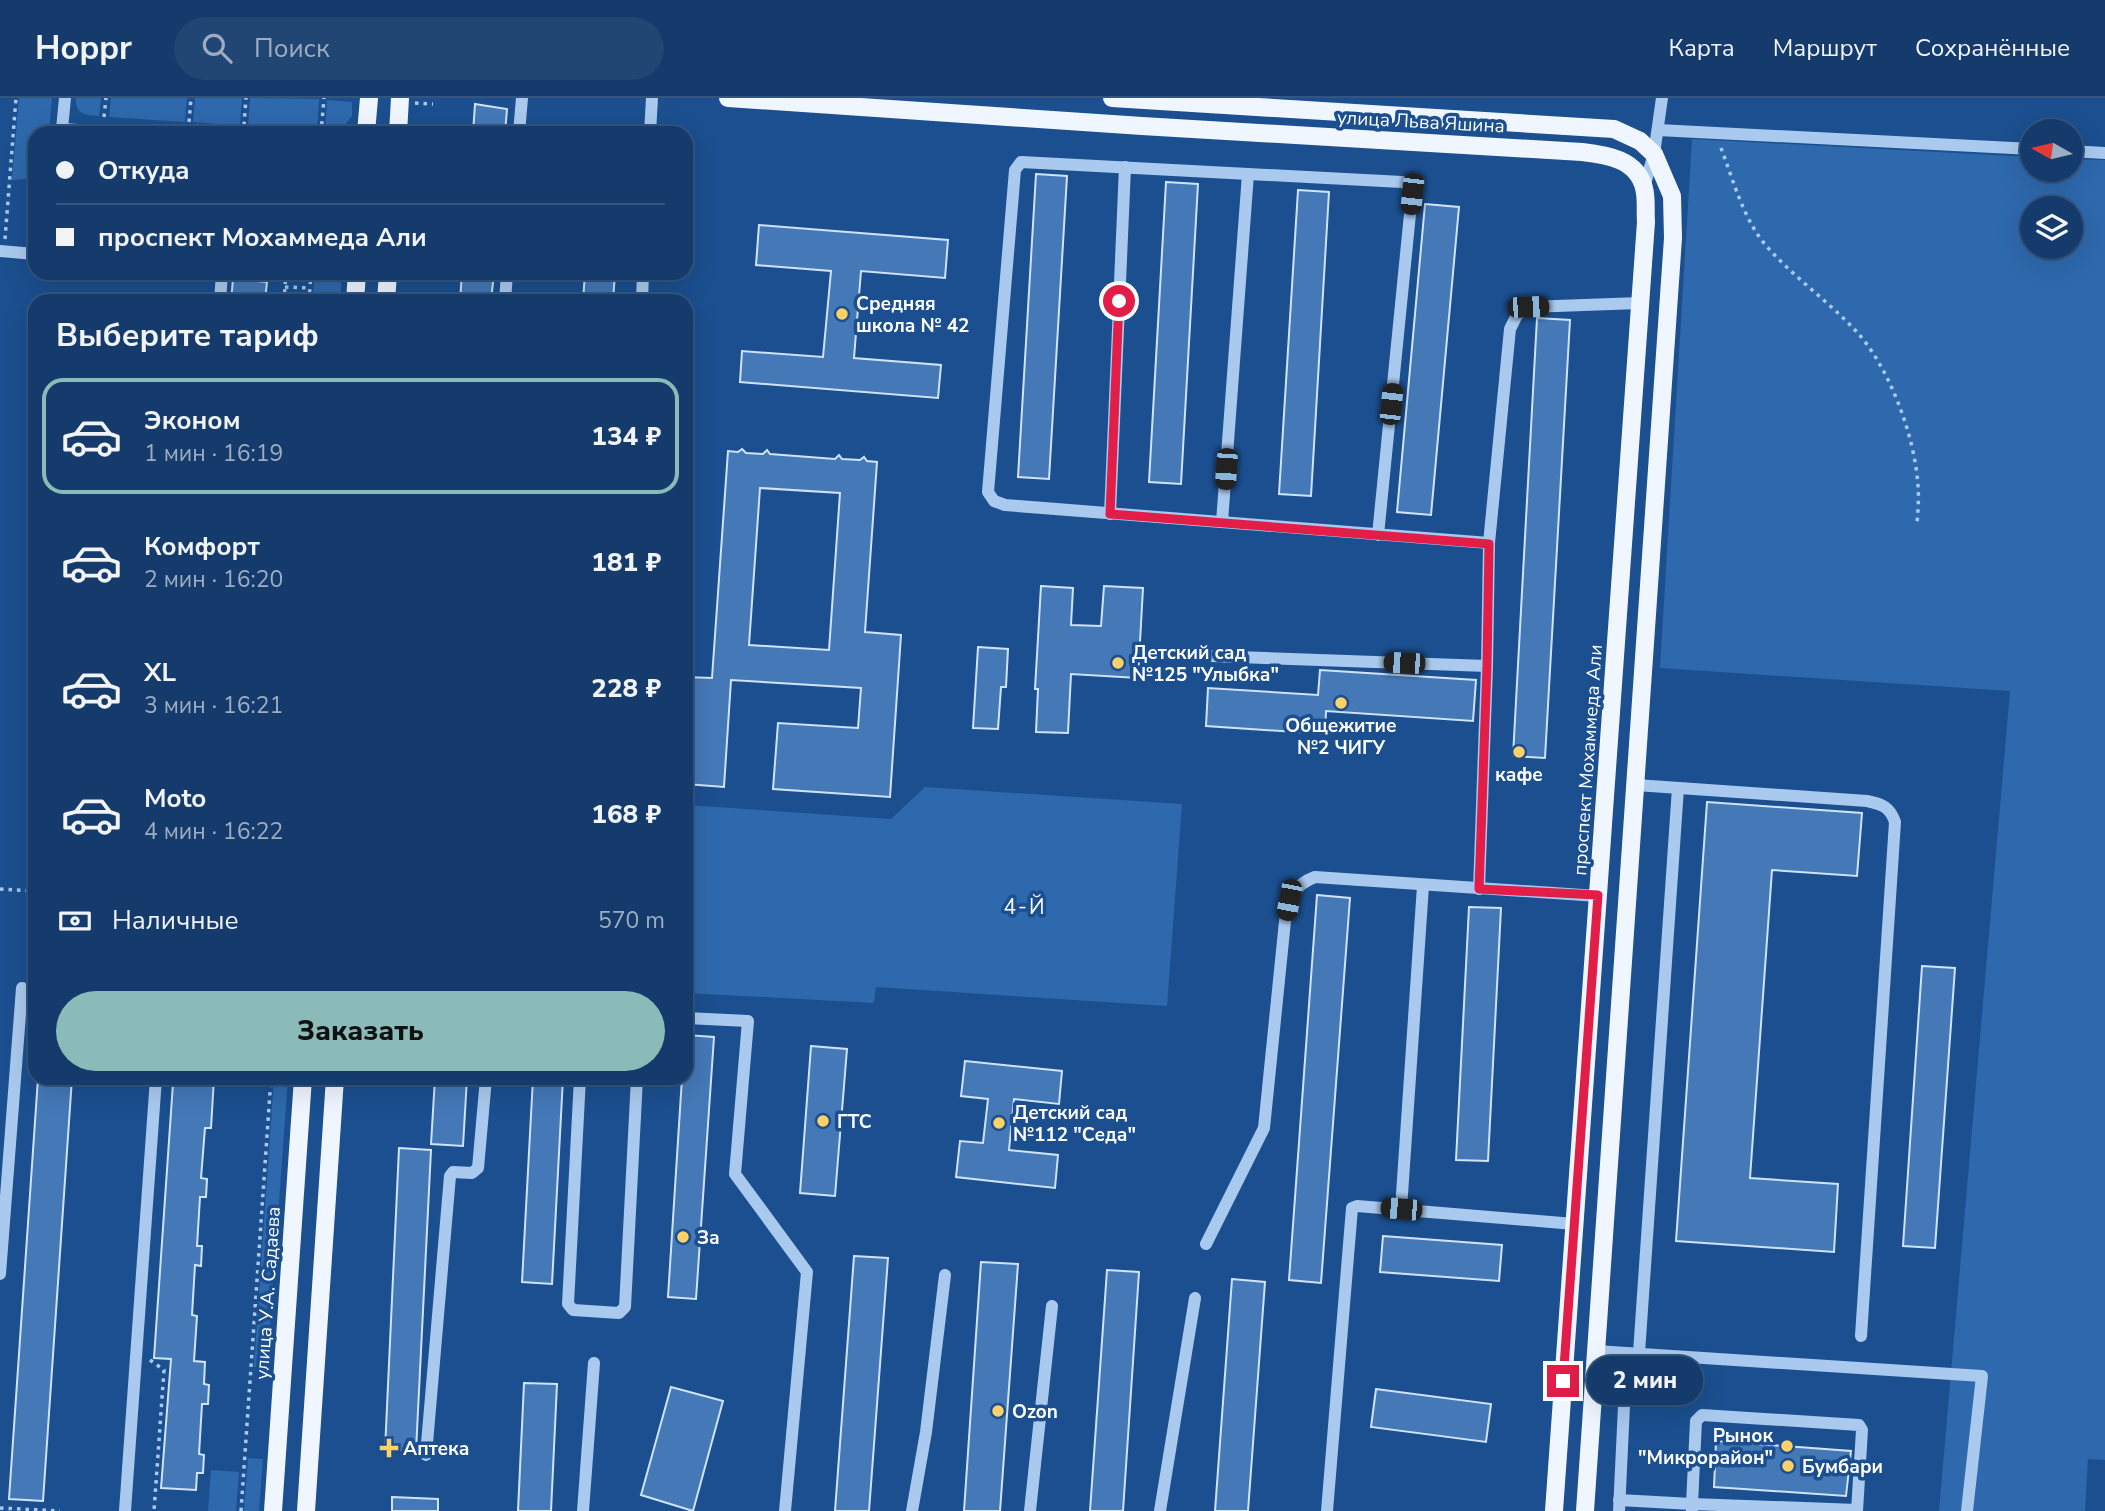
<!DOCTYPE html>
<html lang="ru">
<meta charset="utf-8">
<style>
body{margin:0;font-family:"Nunito Sans",sans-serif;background:#214673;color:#f1f3f6;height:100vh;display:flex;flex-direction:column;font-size:26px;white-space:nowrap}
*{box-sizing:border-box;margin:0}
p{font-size:23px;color:#9dadc1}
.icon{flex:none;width:38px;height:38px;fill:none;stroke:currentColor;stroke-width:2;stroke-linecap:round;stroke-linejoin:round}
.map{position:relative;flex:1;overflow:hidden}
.side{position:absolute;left:28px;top:196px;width:665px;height:791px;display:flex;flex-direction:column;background:#143b6b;border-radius:21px;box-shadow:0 7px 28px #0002,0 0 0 2px #33557e}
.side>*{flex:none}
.hud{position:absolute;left:28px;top:28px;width:665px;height:154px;border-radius:21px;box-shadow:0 7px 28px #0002,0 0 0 2px #33557e;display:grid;align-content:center;height:154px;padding:0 28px;background:#143b6b}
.needle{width:46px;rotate:278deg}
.fabs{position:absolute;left:2020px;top:21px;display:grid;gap:14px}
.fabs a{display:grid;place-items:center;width:63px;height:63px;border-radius:50%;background:#143b6b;box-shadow:0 7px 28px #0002,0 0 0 2px #33557e;font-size:35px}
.end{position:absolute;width:32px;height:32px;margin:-16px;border:9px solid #e11d48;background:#fff;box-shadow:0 0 0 4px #fff}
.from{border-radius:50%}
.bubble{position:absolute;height:49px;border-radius:24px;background:#143b6b;box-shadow:0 7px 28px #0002,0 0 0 2px #33557e;font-size:23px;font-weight:800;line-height:49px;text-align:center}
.car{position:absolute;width:21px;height:42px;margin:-21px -10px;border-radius:9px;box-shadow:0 0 5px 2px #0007;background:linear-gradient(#222 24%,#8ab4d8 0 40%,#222 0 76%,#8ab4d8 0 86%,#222 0)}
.hud b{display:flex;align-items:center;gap:24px;height:66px;font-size:26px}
.hud b+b{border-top:2px solid #33557e}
.hud i{width:18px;height:18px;background:#f1f3f6}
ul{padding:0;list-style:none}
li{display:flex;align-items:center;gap:21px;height:116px;margin:0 14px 10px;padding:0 14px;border:4px solid transparent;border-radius:21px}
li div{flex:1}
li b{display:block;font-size:26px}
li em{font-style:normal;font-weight:800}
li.current{border-color:#8bbbb9}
li>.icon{width:63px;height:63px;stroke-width:1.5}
h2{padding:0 28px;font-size:32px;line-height:84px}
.pay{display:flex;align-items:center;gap:18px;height:77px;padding:0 28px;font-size:26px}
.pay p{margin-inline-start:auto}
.cta{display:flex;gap:14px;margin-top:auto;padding:14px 28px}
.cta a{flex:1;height:80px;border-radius:42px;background:#8bbbb9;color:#111;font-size:28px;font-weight:800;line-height:80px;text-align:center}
header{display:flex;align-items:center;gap:42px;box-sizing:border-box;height:98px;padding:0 35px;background:#143b6b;border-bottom:2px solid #33557e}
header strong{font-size:33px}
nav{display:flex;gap:38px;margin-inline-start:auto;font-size:24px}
.search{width:490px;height:63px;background:#214673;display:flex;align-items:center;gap:18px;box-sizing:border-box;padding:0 24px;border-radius:38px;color:#9dadc1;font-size:26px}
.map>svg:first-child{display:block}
.green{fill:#2e69ad;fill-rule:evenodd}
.building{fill:#4478b7;stroke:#cfe3fa;stroke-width:2;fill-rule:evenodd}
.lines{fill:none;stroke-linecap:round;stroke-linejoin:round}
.path{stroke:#a9c9ee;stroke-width:3.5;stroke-dasharray:3.5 5;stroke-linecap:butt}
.minor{stroke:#a9c9ee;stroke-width:12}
.major{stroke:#f0f6ff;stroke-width:18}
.route{stroke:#e11d48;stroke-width:9}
.poi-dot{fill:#ffd166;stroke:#1b4f8f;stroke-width:2.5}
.labels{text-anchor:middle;stroke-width:7;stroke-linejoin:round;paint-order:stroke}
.street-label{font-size:19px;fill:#fff;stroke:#1b4f8f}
.poi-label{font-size:19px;font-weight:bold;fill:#fff;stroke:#1b4f8f;text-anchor:start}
.neighbourhood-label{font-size:21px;letter-spacing:2px;fill:#fff;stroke:#1b4f8f}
</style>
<header>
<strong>Hoppr</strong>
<div class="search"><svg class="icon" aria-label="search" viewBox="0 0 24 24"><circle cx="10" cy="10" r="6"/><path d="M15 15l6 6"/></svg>Поиск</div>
<nav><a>Карта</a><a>Маршрут</a><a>Сохранённые</a></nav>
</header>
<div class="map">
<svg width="2105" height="1413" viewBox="0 0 2105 1413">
<rect width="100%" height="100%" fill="#1b4f8f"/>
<g class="green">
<polygon points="19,0 52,0 49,35 35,35 35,80 12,82"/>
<path d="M76,0H101L99,18C85,17 75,17 76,0Z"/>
<polygon points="111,0 187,0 185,24 109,19"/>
<polygon points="195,0 242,0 240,28 193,24"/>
<polygon points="250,0 319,1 317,33 248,28"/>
<polygon points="327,2 352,4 352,18 341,31 325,34"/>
<path d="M1692,41L2032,59V72H2070V61L2105,62V1362L2088,1361L2085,1413H1939L2010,593L1660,570ZM2032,110H2070V149H2032Z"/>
<polygon points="315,175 342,175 340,203 312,203"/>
<polygon points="925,689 1182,706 1167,908 876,889 874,905 686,895 686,707 891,721"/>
<polygon points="274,980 288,980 267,1270 254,1269"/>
<polygon points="248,1360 263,1361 259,1413 244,1413"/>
<polygon points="211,1372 239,1374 236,1413 208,1413"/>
</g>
<g class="building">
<polygon points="475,6 507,11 505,35 473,35"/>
<polygon points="1036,76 1067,78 1049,381 1018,379"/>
<polygon points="1166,84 1198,86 1181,386 1149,384"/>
<polygon points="1298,92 1329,94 1311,398 1279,396"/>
<polygon points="1425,106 1459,109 1431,417 1397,414"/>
<polygon points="759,127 948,142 945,180 861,173 854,260 941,267 938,300 740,284 742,253 823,259 831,173 756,167"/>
<polygon points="462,175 494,175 491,203 460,203"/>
<polygon points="585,175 615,175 613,203 583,203"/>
<polygon points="233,181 267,184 265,203 231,203"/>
<polygon points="1537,220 1570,222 1545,660 1513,658"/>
<path d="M742,351L746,355L763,356L767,352L770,356L835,361L839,357L842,361L860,362L864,359L867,363L877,364L865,534L901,537L890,699L773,691L778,625L858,630L861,590L731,582L724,689L686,686V579L712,580L728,353L738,354ZM760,390L840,395L829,552L749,547Z"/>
<polygon points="1041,488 1073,490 1071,527 1101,528 1104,488 1143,490 1138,580 1071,576 1068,635 1036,634 1038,591 1035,591"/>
<polygon points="978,549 1008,551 1006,589 1001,589 998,631 973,630"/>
<polygon points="1320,572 1476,582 1473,623 1326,613 1325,636 1206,628 1208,590 1318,597"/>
<polygon points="1707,704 1862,715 1857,778 1772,772 1750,1080 1838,1086 1834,1154 1676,1143"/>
<polygon points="1317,797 1350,800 1321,1185 1289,1182"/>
<polygon points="1469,809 1501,810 1488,1063 1456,1062"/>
<polygon points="1922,868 1955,870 1935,1150 1903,1148"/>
<polygon points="686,937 714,939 696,1201 668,1199 682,980 686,980"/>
<polygon points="811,948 847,951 835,1098 800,1095"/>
<polygon points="965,963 1062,973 1059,1006 1014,1001 1009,1052 1058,1057 1055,1090 956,1079 960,1043 983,1045 988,1001 961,998"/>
<polygon points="38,980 72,980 43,1403 9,1401"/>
<polygon points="190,980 214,980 211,1030 205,1030 201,1080 207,1081 206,1099 200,1099 197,1148 202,1148 201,1168 195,1167 192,1217 197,1218 194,1263 205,1264 204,1286 209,1287 208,1306 202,1306 199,1356 204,1357 203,1375 197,1375 196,1392 161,1390 171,1261 154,1260 173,985 190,986"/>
<polygon points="435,980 467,980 463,1048 431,1046"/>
<polygon points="533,980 563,980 552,1186 522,1184"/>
<polygon points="399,1050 431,1052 416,1353 385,1352"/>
<polygon points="1383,1138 1502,1147 1499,1183 1380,1174"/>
<polygon points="854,1158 888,1160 869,1413 835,1413"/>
<polygon points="981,1164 1018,1166 1000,1413 964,1413"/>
<polygon points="1107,1172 1139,1174 1123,1413 1090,1413"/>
<polygon points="1232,1181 1265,1184 1248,1413 1215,1413"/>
<polygon points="524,1285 557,1286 551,1413 518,1413"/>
<polygon points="671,1289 723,1303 693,1413 641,1397"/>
<polygon points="1376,1291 1491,1306 1486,1344 1371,1329"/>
<polygon points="1716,1343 1851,1353 1846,1398 1714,1389"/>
<polygon points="392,1399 438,1401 438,1413 392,1413"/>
</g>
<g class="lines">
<g class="path">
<polyline points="415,5 433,6"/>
<polyline points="104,19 106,0"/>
<polyline points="189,24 191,0"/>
<polyline points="244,27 246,0"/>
<polyline points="321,35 324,0"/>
<path d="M1721,50C1734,84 1744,124 1769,151C1795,180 1828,203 1855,232C1889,268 1915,338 1918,388C1919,400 1918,413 1917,426"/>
<polyline points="5,141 16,0"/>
<polyline points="285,189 309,190"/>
<polyline points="284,203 286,175"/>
<polyline points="309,203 311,175"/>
<polyline points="0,791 35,793"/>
<polyline points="150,1262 164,1272 154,1413"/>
<polyline points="0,1410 60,1413"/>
<polyline points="241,1413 271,980"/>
</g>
<g class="minor">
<polyline points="65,0 62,31 126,35"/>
<polyline points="1658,32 2032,51"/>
<polyline points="519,35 522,0"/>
<polyline points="650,35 652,0"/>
<polyline points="2070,53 2105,55"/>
<polyline points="1644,89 1654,56 1662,0"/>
<polyline points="0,153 35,156"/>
<polyline points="220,203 222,175"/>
<polyline points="505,203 507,175"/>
<polyline points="642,203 643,175"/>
<polyline points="1110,416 1125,69"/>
<polyline points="1222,424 1248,76"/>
<polyline points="1378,437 1412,96 1409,87 1402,84 1021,64 1015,72 988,394 994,403 1005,407 1489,445 1510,231 1517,217 1528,209 1640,205"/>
<polyline points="1211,558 1487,568 1489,445"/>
<path d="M1636,687L1867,703C1882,706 1890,709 1895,724L1861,1238"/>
<polyline points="1479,791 1487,568"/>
<polyline points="686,920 748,923 735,1076 807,1174 785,1413"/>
<polyline points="580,980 568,1206 573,1212 619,1215 625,1209 637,980"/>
<polyline points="1401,1111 1423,788"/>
<path d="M1206,1146L1264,1030L1285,823C1289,801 1293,787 1315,779L1598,798"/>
<polyline points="0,1176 22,890"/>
<polyline points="1596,1253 1982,1278 1967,1413"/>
<polyline points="1639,1255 1678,690"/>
<polyline points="1594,1279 1620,1281 1625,1287 1619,1413"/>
<polyline points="426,1357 450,1078 453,1074 472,1075 478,1070 486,980"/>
<polyline points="1619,1402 1692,1406 1696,1323 1702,1317 1859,1327 1862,1332 1857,1413"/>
<polyline points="125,1413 156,980"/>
<polyline points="583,1413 594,1265"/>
<polyline points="912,1413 926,1334 945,1177"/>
<polyline points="1030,1413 1052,1208"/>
<polyline points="1160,1413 1195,1200"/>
<polyline points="1327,1413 1352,1110 1357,1108 1574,1126"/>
<polyline points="1692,1413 1692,1406 1857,1412"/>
</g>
<g class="major">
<path d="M728,0L1142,28L1582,54C1607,57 1637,61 1644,90C1647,101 1645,113 1646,124L1554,1413"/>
<polyline points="1112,0 1614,31 1640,43 1654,56 1672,98 1673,140 1585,1413"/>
<polyline points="366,35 369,0"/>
<polyline points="398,35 400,0"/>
<polyline points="355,203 357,175"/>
<polyline points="386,203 388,175"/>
<polyline points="273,1413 303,980"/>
<polyline points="306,1413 335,980"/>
</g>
</g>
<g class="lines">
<polyline class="route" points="1119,203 1110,416 1489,446 1487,568 1479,791 1598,797 1563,1283"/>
</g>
<g class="poi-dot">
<circle cx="842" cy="216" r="7"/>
<circle cx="1118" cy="565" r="7"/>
<circle cx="1341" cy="605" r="7"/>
<circle cx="1519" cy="654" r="7"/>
<circle cx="823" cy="1023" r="7"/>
<circle cx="999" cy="1025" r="7"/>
<circle cx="683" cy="1139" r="7"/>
<circle cx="998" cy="1313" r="7"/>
<circle cx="1787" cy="1348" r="7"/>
<path d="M385.5 1339.5h7v7h7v7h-7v7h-7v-7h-7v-7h7z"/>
<circle cx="1788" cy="1368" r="7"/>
</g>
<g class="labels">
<g class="street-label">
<text transform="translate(1421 23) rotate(3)" y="7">улица Льва Яшина</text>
<text transform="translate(1587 662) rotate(-86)" y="7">проспект Мохаммеда Али</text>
<text transform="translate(267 1195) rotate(-86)" y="7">улица У.А. Садаева</text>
</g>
<g class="poi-label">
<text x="856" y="212">Средняя<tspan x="856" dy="22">школа № 42</tspan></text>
<text x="1132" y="561">Детский сад<tspan x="1132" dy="22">№125 "Улыбка"</tspan></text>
<text x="1341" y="634" text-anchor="middle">Общежитие<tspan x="1341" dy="22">№2 ЧИГУ</tspan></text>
<text x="1519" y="683" text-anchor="middle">кафе</text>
<text x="1013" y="1021">Детский сад<tspan x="1013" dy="22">№112 "Седа"</tspan></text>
<text x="837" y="1030">ГТС</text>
<text x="697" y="1146">За</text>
<text x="1012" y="1320">Ozon</text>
<text x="1773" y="1344" text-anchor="end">Рынок<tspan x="1773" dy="22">"Микрорайон"</tspan></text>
<text x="403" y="1357">Аптека</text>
<text x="1802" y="1375">Бумбари</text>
</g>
<g class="neighbourhood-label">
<text x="1025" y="816">4-Й</text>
</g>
</g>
</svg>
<div class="fabs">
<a><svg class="needle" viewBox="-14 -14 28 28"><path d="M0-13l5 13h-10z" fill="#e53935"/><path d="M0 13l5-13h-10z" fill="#9dadc1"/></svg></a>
<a><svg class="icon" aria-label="layers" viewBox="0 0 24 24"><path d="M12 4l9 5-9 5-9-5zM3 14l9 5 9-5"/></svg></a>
</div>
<i class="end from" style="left:1119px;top:203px"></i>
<i class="end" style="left:1563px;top:1283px"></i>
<div class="bubble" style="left:1587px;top:1258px;width:116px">2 мин</div>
<i class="car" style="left:1412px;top:96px;rotate:186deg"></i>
<i class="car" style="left:1528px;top:209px;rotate:88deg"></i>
<i class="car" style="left:1391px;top:306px;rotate:6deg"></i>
<i class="car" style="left:1226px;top:371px;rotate:184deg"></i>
<i class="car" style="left:1404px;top:565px;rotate:272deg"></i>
<i class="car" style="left:1289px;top:802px;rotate:191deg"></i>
<i class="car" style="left:1401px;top:1111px;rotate:275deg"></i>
<div class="hud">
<b><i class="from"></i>Откуда</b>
<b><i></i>проспект Мохаммеда Али</b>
</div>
<section class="side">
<h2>Выберите тариф</h2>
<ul>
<li class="current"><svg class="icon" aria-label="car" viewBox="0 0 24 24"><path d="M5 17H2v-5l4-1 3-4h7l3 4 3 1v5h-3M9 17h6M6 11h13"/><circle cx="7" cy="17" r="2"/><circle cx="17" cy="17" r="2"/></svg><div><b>Эконом</b><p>1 мин · 16:19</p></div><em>134 ₽</em></li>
<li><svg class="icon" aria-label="car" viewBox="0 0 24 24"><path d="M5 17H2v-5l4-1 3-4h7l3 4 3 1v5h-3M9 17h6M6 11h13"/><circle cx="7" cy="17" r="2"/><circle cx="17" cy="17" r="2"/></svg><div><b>Комфорт</b><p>2 мин · 16:20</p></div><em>181 ₽</em></li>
<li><svg class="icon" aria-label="car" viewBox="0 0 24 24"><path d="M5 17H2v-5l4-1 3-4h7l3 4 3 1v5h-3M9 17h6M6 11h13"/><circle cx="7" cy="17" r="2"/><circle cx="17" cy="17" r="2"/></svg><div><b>XL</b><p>3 мин · 16:21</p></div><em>228 ₽</em></li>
<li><svg class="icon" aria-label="car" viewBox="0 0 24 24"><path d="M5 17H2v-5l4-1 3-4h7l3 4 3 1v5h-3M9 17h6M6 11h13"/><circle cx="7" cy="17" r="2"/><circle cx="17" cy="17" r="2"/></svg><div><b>Moto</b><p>4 мин · 16:22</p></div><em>168 ₽</em></li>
</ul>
<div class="pay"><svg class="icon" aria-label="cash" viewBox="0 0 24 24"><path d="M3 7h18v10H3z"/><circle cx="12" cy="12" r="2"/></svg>Наличные<p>570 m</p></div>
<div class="cta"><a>Заказать</a></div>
</section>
</div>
